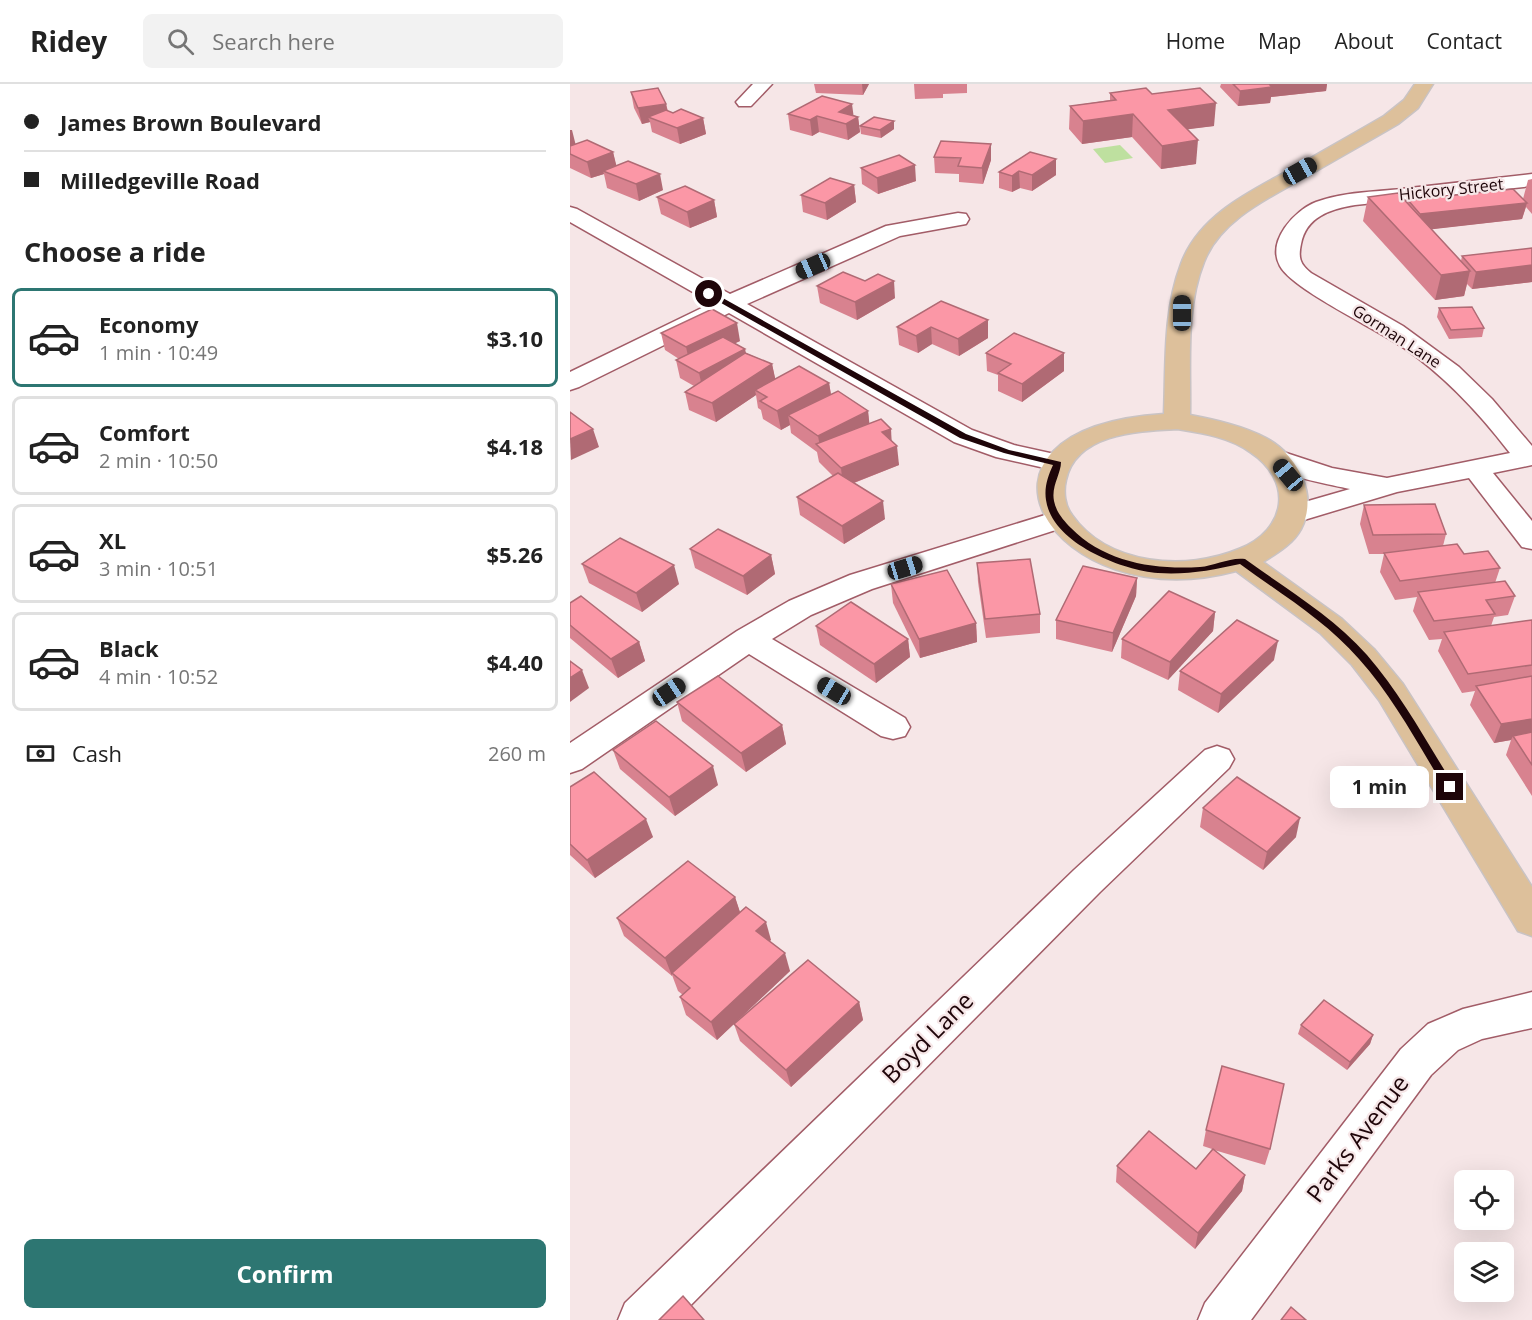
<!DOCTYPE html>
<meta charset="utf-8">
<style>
body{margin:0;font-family:"Open Sans",sans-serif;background:#f2f2f2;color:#222;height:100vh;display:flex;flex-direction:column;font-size:22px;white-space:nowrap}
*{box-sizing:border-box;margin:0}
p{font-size:20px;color:#767676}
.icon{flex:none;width:33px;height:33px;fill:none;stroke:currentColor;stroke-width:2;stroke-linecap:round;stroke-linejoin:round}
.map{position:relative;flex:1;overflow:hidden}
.side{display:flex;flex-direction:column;background:#fff;width:570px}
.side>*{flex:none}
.hud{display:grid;align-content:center;height:132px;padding:0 24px;background:#fff}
.controls{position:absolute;left:884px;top:1086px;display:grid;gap:12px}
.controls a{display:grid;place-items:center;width:60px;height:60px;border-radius:9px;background:#fff;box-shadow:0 6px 24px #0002;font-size:30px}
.end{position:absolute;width:27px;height:27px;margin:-14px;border:8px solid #1e0509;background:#fff;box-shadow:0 0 0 3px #fff}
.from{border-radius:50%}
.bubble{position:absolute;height:42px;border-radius:9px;background:#fff;box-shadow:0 6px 24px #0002;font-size:20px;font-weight:700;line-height:42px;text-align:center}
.car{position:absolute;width:18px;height:36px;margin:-18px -9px;border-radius:8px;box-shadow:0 0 4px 2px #0007;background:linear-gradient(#222 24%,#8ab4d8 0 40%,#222 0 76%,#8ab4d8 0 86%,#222 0)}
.hud b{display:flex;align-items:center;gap:21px;height:57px;font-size:22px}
.hud b+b{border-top:2px solid #e0e0e0}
.hud i{width:15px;height:15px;background:#222}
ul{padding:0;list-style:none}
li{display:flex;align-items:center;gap:18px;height:99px;margin:0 12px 9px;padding:0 12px;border:3px solid #e0e0e0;border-radius:9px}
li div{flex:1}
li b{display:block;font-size:22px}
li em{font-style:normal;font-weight:700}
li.active{border-color:#2d7672}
li>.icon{width:54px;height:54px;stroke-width:1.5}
h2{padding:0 24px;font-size:27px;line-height:72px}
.pay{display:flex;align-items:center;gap:15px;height:66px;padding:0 24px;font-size:22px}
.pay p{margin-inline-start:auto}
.action{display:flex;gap:12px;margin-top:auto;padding:12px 24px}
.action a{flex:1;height:69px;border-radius:9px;background:#2d7672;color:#fff;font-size:24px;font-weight:700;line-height:69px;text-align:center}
header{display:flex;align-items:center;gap:36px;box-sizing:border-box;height:84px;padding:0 30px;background:#fff;border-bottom:2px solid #e0e0e0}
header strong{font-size:28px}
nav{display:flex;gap:33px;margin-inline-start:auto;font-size:21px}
.search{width:420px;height:54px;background:#f2f2f2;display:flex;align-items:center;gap:15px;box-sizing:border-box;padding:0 21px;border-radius:9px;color:#767676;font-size:22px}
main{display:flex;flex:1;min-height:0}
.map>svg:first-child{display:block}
.green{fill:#bee09f}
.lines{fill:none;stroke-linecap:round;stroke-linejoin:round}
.minor-casing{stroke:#a25c67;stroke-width:3}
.major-casing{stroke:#c9c3c4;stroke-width:3}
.minor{fill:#fff;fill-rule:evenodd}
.major{fill:#ddc09b;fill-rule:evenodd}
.wall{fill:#d8828f}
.shaded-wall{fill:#b06a74}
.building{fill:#fb97a6;stroke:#b06a74;stroke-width:1.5}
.route{fill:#1e0509}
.labels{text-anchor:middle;stroke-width:4.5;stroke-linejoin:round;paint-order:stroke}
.far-street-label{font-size:16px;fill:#1e0509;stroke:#f6e6e7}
.near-street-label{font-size:24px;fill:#1e0509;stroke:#f6e6e7}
</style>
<header>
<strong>Ridey</strong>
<div class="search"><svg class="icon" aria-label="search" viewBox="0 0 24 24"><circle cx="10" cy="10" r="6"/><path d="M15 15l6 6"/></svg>Search here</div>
<nav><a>Home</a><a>Map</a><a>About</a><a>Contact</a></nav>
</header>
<main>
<section class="side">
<div class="hud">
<b><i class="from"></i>James Brown Boulevard</b>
<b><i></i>Milledgeville Road</b>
</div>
<h2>Choose a ride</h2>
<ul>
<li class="active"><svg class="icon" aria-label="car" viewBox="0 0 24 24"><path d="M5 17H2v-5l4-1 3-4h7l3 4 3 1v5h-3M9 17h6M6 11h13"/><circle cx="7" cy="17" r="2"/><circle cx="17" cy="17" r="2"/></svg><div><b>Economy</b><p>1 min · 10:49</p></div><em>$3.10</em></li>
<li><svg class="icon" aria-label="car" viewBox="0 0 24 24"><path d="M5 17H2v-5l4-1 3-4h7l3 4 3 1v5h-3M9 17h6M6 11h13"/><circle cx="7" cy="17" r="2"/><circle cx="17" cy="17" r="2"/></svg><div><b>Comfort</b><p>2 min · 10:50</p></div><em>$4.18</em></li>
<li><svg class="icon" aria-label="car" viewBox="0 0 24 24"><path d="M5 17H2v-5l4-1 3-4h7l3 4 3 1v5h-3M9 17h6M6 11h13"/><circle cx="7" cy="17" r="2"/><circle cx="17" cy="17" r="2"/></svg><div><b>XL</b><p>3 min · 10:51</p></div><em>$5.26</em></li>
<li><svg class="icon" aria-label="car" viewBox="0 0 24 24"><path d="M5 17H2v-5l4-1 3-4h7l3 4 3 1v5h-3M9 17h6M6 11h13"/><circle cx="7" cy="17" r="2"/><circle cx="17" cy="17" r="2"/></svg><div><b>Black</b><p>4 min · 10:52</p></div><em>$4.40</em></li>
</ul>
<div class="pay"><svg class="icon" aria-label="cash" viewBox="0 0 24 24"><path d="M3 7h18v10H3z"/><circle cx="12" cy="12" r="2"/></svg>Cash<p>260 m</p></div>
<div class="action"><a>Confirm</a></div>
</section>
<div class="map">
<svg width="962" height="1236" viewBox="0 0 962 1236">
<rect width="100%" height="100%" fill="#f6e6e7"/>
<polygon class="green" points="550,61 563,74 535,79 523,65"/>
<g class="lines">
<g class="minor-casing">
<g id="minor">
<polygon points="183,0 202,0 181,22 169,22 166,18"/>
<path d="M962,90V102L785,121C760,125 736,133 731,160C728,174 730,180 741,189L833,242L889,283L922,315L962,362V381L923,389L962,437V465L952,463L899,394L827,408L724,439L714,436L710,430L714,424L780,405C758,400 703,391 690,373L694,367L704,365L762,384L817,394L940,369C910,330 875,292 834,264C807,245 723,206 710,182C696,157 725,126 746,118C773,108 803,108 831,105C875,100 918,95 962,90Z"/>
<polygon points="0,123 7,125 160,210 316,142 388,129 396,130 399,135 396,140 330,152 177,220 402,346 444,361 498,373 502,379 498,385 488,387 426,373 384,358 159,229 9,303 0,306 0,288 142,219 0,138"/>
<polygon points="488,427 498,430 502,436 498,442 302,505 241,531 202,555 335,634 340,643 335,652 323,655 311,652 179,570 12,685 0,689 0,659 167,547 219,517 280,491"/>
<polygon points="647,662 659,666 664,675 659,684 530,808 106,1236 48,1236 55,1219 504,786 635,666"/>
<polygon points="962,908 962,944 912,955 888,966 861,991 681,1236 628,1236 635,1219 831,965 858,940 893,925"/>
</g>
</g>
<g class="major-casing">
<path id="major" d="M845,0H863L848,24L828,40C799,57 770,73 741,90C703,112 651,134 634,178C615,225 621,282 620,331C646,336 673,342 696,354C727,371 749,411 731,445C723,460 707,469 693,478L772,535L804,565L833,600L962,803V852L948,847L809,616L782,581L750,549L666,487C483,536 365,345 594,330C596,280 593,227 611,180C629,130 683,106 727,82C756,65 785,49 814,32L834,16ZM607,345C632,349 659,353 680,368C724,397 717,446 669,465C617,487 538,482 502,431C495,422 493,408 496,396C506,349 569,347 607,345Z"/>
</g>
<use href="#minor" class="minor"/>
<use href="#major" class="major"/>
</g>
<g class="wall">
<polygon points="244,0 299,0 293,11 246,9"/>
<polygon points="344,0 397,0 397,9 373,10 373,14 345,15"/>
<polygon points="651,0 757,0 756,7 701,13 700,19 668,22 650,3"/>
<polygon points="61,8 96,20 98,27 103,29 133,34 136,50 110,60 82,48 80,38 72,40 64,24"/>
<polygon points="540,9 582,10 644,42 617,45 626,80 591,85 562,53 512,60 499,45 500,22 540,16"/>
<polygon points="218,30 284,31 288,33 290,48 278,56 249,48 242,52 220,46"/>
<polygon points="324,37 324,45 311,54 291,50 290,42"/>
<polygon points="0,46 5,60 43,68 46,82 93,106 69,117 37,104 34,90 21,94 0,84"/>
<polygon points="460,68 486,91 462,107 450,104 442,108 429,104 429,88"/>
<polygon points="364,73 421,76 413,100 389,98 389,90 365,89"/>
<polygon points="291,84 346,97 308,110 292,100"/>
<polygon points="962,95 962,130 956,123 952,135 861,145 891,177 892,172 962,164 962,198 902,205 897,200 894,212 865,216 793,137 798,113 837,119 838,116 953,115 958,96"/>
<polygon points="284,101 286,118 257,136 233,128 231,111"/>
<polygon points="87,113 144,116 147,133 120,144 91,130"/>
<polygon points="247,202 325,214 287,236 250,219"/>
<polygon points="371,217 418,254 389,272 362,260 348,269 329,261 327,243"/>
<polygon points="869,224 914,244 912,253 879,255 867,233"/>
<polygon points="91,249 170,257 165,259 176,269 202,280 205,295 259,299 261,310 298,327 299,339 322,358 329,381 284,399 315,435 274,460 230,431 227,413 263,392 249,378 247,368 221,349 220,341 211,346 193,335 191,326 188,324 186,311 146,338 119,326 115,308 124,302 110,294 106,276 109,275 95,266"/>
<polygon points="416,269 494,269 494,287 452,318 428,307 428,291 417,287"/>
<polygon points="794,421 876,450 873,462 930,484 925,499 945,512 938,531 924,533 921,542 962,536 962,712 936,671 941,656 924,659 900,621 905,607 892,609 868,567 872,555 859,556 843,527 847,513 825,516 810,488 814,470 799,470 790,440"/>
<polygon points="120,465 201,471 205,490 177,511 125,484"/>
<polygon points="407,479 470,530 470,549 416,554 408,498"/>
<polygon points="12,480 109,500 72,528 19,499"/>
<polygon points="567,494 566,512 542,568 486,555 486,536"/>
<polygon points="321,500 406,539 407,558 350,574 323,519"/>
<polygon points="0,519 69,558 75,577 48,594 0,554"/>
<polygon points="645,528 643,547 598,596 551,574 552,555"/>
<polygon points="246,542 338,555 340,573 306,599 250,561"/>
<polygon points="704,576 648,629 608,606 610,587"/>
<polygon points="107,618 212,641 216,660 176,688 112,637"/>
<polygon points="43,666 148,701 105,732 50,685"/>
<polygon points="0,703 83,753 25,794 0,771"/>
<polygon points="633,724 726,753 693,786 630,743"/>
<polygon points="165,813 170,829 201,856 199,857 220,887 147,956 116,931 110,913 113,911 108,907 102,891 102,892 54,852 47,834"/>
<polygon points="289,918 293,936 221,1003 170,957 164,940"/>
<polygon points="731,941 803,951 800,960 777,986 728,950"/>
<polygon points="636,1046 700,1065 695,1081 644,1066 675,1091 672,1107 625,1165 546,1098 547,1082 626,1085 642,1065 633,1062"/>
</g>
<g class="shaded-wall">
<polygon points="292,0 299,0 293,11"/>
<polygon points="697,0 757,0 756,7 701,13 700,19 668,22 670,7"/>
<polygon points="646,19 644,42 597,48 598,26"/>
<polygon points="96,20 99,35 78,33 80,38 72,40 68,24"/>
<polygon points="282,20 284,35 288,33 290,48 278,56 276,40 269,28"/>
<polygon points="563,30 562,53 512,60 513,37"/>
<polygon points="247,32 249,48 242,52 240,36"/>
<polygon points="133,34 136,50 110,60 107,44"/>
<polygon points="324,37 324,45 311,54 310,46"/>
<polygon points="0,46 2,46 6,62 0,65"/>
<polygon points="628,56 626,80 591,85 592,62"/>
<polygon points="421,60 421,76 413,100 412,84"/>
<polygon points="43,68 47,84 33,87 34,90 21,94 17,78"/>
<polygon points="486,75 486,91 462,107 462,91"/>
<polygon points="345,81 346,97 308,110 307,94"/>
<polygon points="449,87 450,104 442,108 442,92"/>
<polygon points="90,90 93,106 69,117 66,100"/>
<polygon points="284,101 286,118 257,136 255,119"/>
<polygon points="144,116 147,133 120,144 117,128"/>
<polygon points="957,119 952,135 847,147 850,130"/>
<polygon points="962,181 962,198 902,205 906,188"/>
<polygon points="900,187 894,212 865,216 871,191"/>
<polygon points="324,197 325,214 287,236 285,218"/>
<polygon points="418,236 418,254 389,272 388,255"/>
<polygon points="167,239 170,257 120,281 116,263"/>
<polygon points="361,243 362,260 348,269 346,252"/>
<polygon points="175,265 179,282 133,307 129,289"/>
<polygon points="494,269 494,287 452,318 452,300"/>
<polygon points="202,280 206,298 185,306 186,311 146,338 142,319"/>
<polygon points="259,299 262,317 218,331 220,341 211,346 207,327"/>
<polygon points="298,327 300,345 250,363 248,352"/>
<polygon points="23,345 29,363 1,376 0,355"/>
<polygon points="321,345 322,363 312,348"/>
<polygon points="327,362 329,381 273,403 271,384"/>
<polygon points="313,417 315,435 274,460 272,442"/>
<polygon points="201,471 205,490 177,511 173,492"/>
<polygon points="104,481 109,500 72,528 66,509"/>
<polygon points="567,494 566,512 542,568 543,549"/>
<polygon points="645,528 643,547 598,596 600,578"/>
<polygon points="406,539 407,558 350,574 349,555"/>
<polygon points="338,555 340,573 306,599 304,580"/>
<polygon points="708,557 704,576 648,629 651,610"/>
<polygon points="69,558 75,577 48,594 41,575"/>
<polygon points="12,586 19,604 0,618 0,594"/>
<polygon points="962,635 962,652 943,652 941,656 924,659 931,640"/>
<polygon points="212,641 216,660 176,688 171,669"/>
<polygon points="143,682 148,701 105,732 99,713"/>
<polygon points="730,734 726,753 693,786 697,768"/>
<polygon points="76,735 83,753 25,794 17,776"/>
<polygon points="165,813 171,831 102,889 102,892 95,874"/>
<polygon points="196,838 201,856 191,865 186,847"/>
<polygon points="215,869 220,887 147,956 141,938"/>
<polygon points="289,918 293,936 221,1003 216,986"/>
<polygon points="803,951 800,960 777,986 780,978"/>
<polygon points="675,1091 672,1107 625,1165 628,1149"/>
</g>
<g class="building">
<polygon points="663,0 699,0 702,3 670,7"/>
<polygon points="88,4 96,20 68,24 61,8"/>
<polygon points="576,4 582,10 630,4 646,19 598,26 628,56 592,62 563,30 513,37 500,22 546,16 540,9"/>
<polygon points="252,12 282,20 269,28 288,33 276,40 247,32 240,36 218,30"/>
<polygon points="111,25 133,34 107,44 78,33 96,26 103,29"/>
<polygon points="304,33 324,37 310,46 290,42"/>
<polygon points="17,56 43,68 17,78 0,70 0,62"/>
<polygon points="371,57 421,60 412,84 388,82 391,74 364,73"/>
<polygon points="460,68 486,75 462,91 449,87 442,92 429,88"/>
<polygon points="329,71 345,81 307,94 291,84"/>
<polygon points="58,77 90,90 66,100 33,87"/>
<polygon points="260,94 284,101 255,119 231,111"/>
<polygon points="115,102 144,116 117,128 87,113"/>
<polygon points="943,105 957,119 850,130 838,116"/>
<polygon points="828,109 900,187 871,191 798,113"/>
<polygon points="962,164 962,181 906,188 892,172"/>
<polygon points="273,188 295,197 308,190 324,197 285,218 247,202"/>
<polygon points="371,217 418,236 388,255 361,243 346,252 327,243"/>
<polygon points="902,223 914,244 881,246 869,224"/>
<polygon points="142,225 167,239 116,263 91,249"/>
<polygon points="444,249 494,269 452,300 428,289 441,280 416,269"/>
<polygon points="153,253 175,265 129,289 106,276"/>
<polygon points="175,269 202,280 142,319 115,308"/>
<polygon points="229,282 259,299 207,327 190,317 197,313 185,306"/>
<polygon points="268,307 298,327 248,352 218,331"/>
<polygon points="0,328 23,345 0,355"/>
<polygon points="311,335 321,345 312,348 327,362 271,384 246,360"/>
<polygon points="268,389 313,417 272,442 227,413"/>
<polygon points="865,420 876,450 803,451 794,421"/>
<polygon points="148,445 201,471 173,492 120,465"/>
<polygon points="50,454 104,481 66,509 12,480"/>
<polygon points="887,460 894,470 918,467 930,484 830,497 814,469"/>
<polygon points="460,475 470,530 415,535 407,479"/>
<polygon points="513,482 567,494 543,549 486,536"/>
<polygon points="377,486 406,539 349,555 321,500"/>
<polygon points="935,497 945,512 916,516 925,530 864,537 848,508"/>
<polygon points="599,507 645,528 600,578 552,555"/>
<polygon points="11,512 69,558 41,575 0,541 0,519"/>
<polygon points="281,518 338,555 304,580 246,542"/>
<polygon points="667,536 708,557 651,610 610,587"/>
<polygon points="962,536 962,581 898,590 874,548"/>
<polygon points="0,577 12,586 0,594"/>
<polygon points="148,592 212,641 171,669 107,618"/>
<polygon points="962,592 962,635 931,640 906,602"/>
<polygon points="86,637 143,682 99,713 43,666"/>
<polygon points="962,648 962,681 943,652"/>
<polygon points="24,688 76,735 17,776 0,760 0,703"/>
<polygon points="667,693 730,734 697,768 633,724"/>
<polygon points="118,777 165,813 95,874 47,834"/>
<polygon points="176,823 196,838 186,847 215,869 141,938 110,913 120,904 102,889"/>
<polygon points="238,876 289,918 216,986 164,940"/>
<polygon points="754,916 803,951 780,978 731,941"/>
<polygon points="652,982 714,1000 700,1065 636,1046"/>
<polygon points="579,1047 626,1085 643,1065 675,1091 628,1149 547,1082"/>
<polygon points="113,1212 134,1236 89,1236"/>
<polygon points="721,1223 736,1236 711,1236"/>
</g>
<path class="route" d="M137,208H142L396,350L439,366L491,378C491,390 481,402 484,417C486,428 494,437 501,444C534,478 584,486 630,483C644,482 660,473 675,475C716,505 763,532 797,571C831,610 856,657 883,700V706H876C849,662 824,614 789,575C756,537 711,510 670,480C643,486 617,491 588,489C551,486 482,459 476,416C474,403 478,392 483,381L434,369L390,354L137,211Z"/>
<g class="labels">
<g class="far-street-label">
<text transform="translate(881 105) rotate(-6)" y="6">Hickory Street</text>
<text transform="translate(827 252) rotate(33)" y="6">Gorman Lane</text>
</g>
<g class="near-street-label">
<text transform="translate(358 954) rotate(-45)" y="8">Boyd Lane</text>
<text transform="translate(788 1055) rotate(-53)" y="8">Parks Avenue</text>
</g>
</g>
</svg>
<div class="controls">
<a><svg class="icon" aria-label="locate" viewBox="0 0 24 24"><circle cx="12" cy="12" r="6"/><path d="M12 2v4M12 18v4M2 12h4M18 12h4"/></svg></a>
<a><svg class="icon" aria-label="layers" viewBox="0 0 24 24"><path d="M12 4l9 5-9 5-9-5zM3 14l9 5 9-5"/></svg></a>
</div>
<i class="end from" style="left:139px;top:210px"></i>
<i class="end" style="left:880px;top:703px"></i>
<div class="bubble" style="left:760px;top:682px;width:99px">1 min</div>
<i class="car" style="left:730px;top:87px;rotate:61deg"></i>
<i class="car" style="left:243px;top:182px;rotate:246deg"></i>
<i class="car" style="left:612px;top:229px;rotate:0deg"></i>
<i class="car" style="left:718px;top:391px;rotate:320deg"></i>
<i class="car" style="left:335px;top:484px;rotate:73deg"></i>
<i class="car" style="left:264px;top:607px;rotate:301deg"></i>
<i class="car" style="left:99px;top:608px;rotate:56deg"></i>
</div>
</main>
